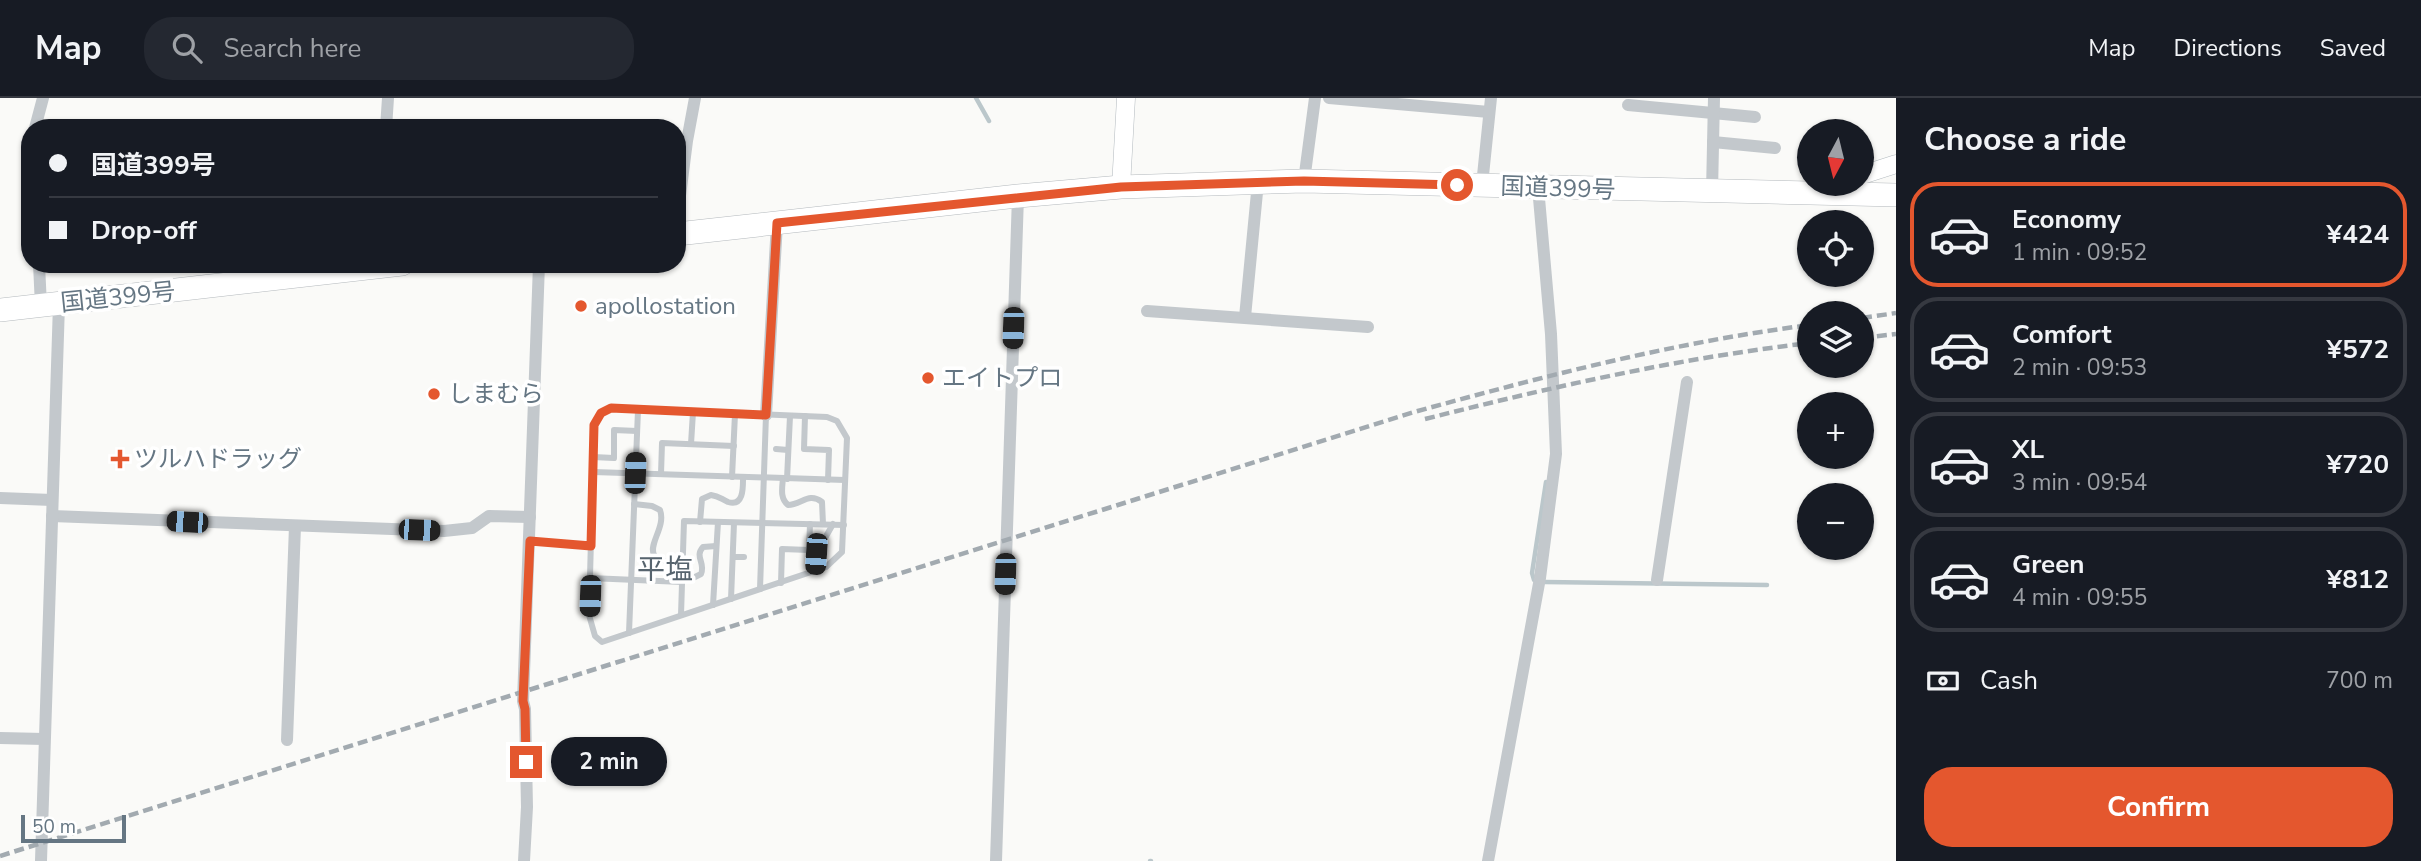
<!DOCTYPE html>
<meta charset="utf-8">
<style>
body{margin:0;font-family:"Nunito Sans","Noto Sans JP",sans-serif;background:#242831;color:#f1f3f6;height:100vh;display:flex;flex-direction:column;font-size:26px;white-space:nowrap}
*{box-sizing:border-box;margin:0}
p{font-size:23px;color:#9ea1a6}
.icon{flex:none;width:38px;height:38px;fill:none;stroke:currentColor;stroke-width:2;stroke-linecap:round;stroke-linejoin:round}
.map{position:relative;flex:1;overflow:hidden}
.drawer{display:flex;flex-direction:column;background:#171b24;width:525px}
.drawer>*{flex:none}
.banner{position:absolute;left:21px;top:21px;width:665px;height:154px;border-radius:28px;box-shadow:0 2px 5px #0004;display:grid;align-content:center;height:154px;padding:0 28px;background:#171b24}
.needle{width:46px;rotate:187deg}
.fabs{position:absolute;left:1797px;top:21px;display:grid;gap:14px}
.fabs a{display:grid;place-items:center;width:77px;height:77px;border-radius:50%;background:#171b24;box-shadow:0 2px 5px #0004;font-size:35px}
.scale{position:absolute;left:21px;bottom:18px;width:105px;box-sizing:border-box;padding-left:7px;border:4px solid #657683;border-top:0;font-size:19px;line-height:24px;white-space:nowrap;color:#657683;-webkit-text-stroke:5px #fff;paint-order:stroke}
.end{position:absolute;width:32px;height:32px;margin:-16px;border:9px solid #e4572e;background:#fff;box-shadow:0 0 0 4px #fff}
.from{border-radius:50%}
.bubble{position:absolute;height:49px;border-radius:24px;background:#171b24;box-shadow:0 2px 5px #0004;font-size:23px;font-weight:700;line-height:49px;text-align:center}
.car{position:absolute;width:21px;height:42px;margin:-21px -10px;border-radius:9px;box-shadow:0 0 5px 2px #0007;background:linear-gradient(#222 24%,#8ab4d8 0 40%,#222 0 76%,#8ab4d8 0 86%,#222 0)}
.banner b{display:flex;align-items:center;gap:24px;height:66px;font-size:26px}
.banner b+b{border-top:2px solid #363941}
.banner i{width:18px;height:18px;background:#f1f3f6}
ul{padding:0;list-style:none}
li{display:flex;align-items:center;gap:21px;height:105px;margin:0 14px 10px;padding:0 14px;border:4px solid #363941;border-radius:28px}
li div{flex:1}
li b{display:block;font-size:26px}
li em{font-style:normal;font-weight:700}
li.active{border-color:#e4572e}
li>.icon{width:63px;height:63px;stroke-width:1.5}
h2{padding:0 28px;font-size:32px;line-height:84px}
.pay{display:flex;align-items:center;gap:18px;height:77px;padding:0 28px;font-size:26px}
.pay p{margin-inline-start:auto}
.action{display:flex;gap:14px;margin-top:auto;padding:14px 28px}
.action a{flex:1;height:80px;border-radius:28px;background:#e4572e;color:#fff;font-size:28px;font-weight:700;line-height:80px;text-align:center}
header{display:flex;align-items:center;gap:42px;box-sizing:border-box;height:98px;padding:0 35px;background:#171b24;border-bottom:2px solid #363941}
header strong{font-size:33px}
nav{display:flex;gap:38px;margin-inline-start:auto;font-size:24px}
.search{width:490px;height:63px;background:#242831;display:flex;align-items:center;gap:18px;box-sizing:border-box;padding:0 24px;border-radius:28px;color:#9ea1a6;font-size:26px}
main{display:flex;flex:1;min-height:0}
.map>svg:first-child{display:block}
.lines{fill:none;stroke-linecap:round;stroke-linejoin:round}
.stream{stroke:#bbc7cb;stroke-width:4.5}
.secondary-casing{stroke:#b3babf;stroke-width:19}
.highway-casing{stroke:#b4b9bd;stroke-width:24}
.lane{stroke:#c3c8cc;stroke-width:6}
.street{stroke:#c3c8cc;stroke-width:12}
.secondary{stroke:#fff;stroke-width:18}
.highway{stroke:#fff;stroke-width:23}
.rail{stroke:#a2aab0;stroke-width:4.5;stroke-dasharray:10 5;stroke-linecap:butt}
.route{stroke:#e4572e;stroke-width:9}
.poi-dot{fill:#e4572e;stroke:#fff;stroke-width:2.5}
.labels{text-anchor:middle;stroke-width:7;stroke-linejoin:round;paint-order:stroke}
.street-label{font-size:24px;fill:#657683;stroke:#fff}
.poi-label{font-size:24px;fill:#657683;stroke:#fff;text-anchor:start}
.quarter-label{font-size:28px;fill:#57646e;stroke:#fff}
</style>
<header>
<strong>Map</strong>
<div class="search"><svg class="icon" aria-label="search" viewBox="0 0 24 24"><circle cx="10" cy="10" r="6"/><path d="M15 15l6 6"/></svg>Search here</div>
<nav><a>Map</a><a>Directions</a><a>Saved</a></nav>
</header>
<main>
<div class="map">
<svg width="1896" height="763" viewBox="0 0 1896 763">
<rect width="100%" height="100%" fill="#fafaf8"/>
<g class="lines">
<g class="stream">
<polyline points="976,0 989,23"/>
<polyline points="1534,482 1532,475 1546,384"/>
<polyline points="1545,484 1767,487"/>
<polyline points="1150,763 1151,763"/>
</g>
<g class="secondary-casing">
<g id="secondary">
<polyline points="1862,77 1896,66"/>
<polyline points="1121,89 1126,0"/>
</g>
</g>
<g class="highway-casing">
<g id="highway">
<polyline points="677,136 1018,98 1121,89 1304,83 1896,97"/>
<polyline points="0,212 402,166"/>
</g>
</g>
<g class="lane">
<polygon points="611,310 827,319 837,323 847,340 842,454 826,469 602,544 595,538 589,517 594,327 601,315"/>
<polyline points="805,318 804,351 829,352 828,382"/>
<polyline points="691,346 693,314"/>
<polyline points="776,351 788,352"/>
<polyline points="593,359 614,360 614,332 637,333"/>
<polyline points="593,374 845,382"/>
<polyline points="661,376 662,345 734,348"/>
<polyline points="732,379 735,316"/>
<path d="M783,380C782,391 780,400 788,407C802,406 809,394 822,404L823,426"/>
<polyline points="787,381 790,318"/>
<path d="M634,406L652,408L660,412C669,436 626,463 683,466"/>
<path d="M700,424L702,401L711,397C719,398 721,401 728,404C744,409 743,389 743,379"/>
<polyline points="530,443 591,448"/>
<polyline points="733,459 744,459"/>
<polyline points="815,473 816,456 833,426"/>
<path d="M683,479L693,480L701,476C706,465 694,459 703,449L716,448"/>
<polyline points="590,480 682,484"/>
<polyline points="781,485 782,451 809,452 810,426"/>
<polyline points="760,491 766,317"/>
<polyline points="731,501 734,425"/>
<polyline points="713,507 718,424"/>
<polyline points="681,517 684,423 844,427"/>
<polyline points="629,535 638,312"/>
</g>
<g class="street">
<polyline points="1329,0 1489,14"/>
<polyline points="1628,7 1755,19"/>
<polyline points="35,30 43,0"/>
<polyline points="386,30 388,0"/>
<polyline points="1713,44 1775,50"/>
<polyline points="1304,83 1315,0"/>
<polyline points="1482,87 1491,0"/>
<polyline points="1712,94 1714,0"/>
<polyline points="677,121 687,43 695,0"/>
<polyline points="39,166 41,208"/>
<polyline points="1147,213 1368,229"/>
<polyline points="1245,219 1258,84"/>
<polyline points="766,317 777,125"/>
<polyline points="0,400 52,402"/>
<polyline points="52,418 444,433 472,430 489,418 530,419"/>
<polyline points="1657,482 1687,284"/>
<polyline points="0,640 44,641"/>
<polyline points="287,642 295,428"/>
<polyline points="41,763 59,206"/>
<polyline points="524,763 527,709 525,611 523,603 539,166"/>
<polyline points="996,763 1018,98"/>
<polyline points="1488,763 1540,480 1556,356 1551,236 1538,89"/>
</g>
<use href="#secondary" class="secondary"/>
<use href="#highway" class="highway"/>
<g class="rail">
<polyline points="1862,220 1896,215"/>
<polyline points="1862,240 1896,236"/>
<path d="M1425,321C1552,289 1679,260 1810,245"/>
<path d="M0,758L1414,314C1545,278 1675,244 1810,227"/>
</g>
</g>
<g class="lines">
<polyline class="route" points="526,664 525,611 523,603 530,443 591,448 594,327 601,315 611,310 766,317 777,125 1121,89 1304,83 1457,87"/>
</g>
<g class="poi-dot">
<circle cx="581" cy="208" r="7"/>
<circle cx="928" cy="280" r="7"/>
<circle cx="434" cy="296" r="7"/>
<path d="M116.5 350.5h7v7h7v7h-7v7h-7v-7h-7v-7h7z"/>
</g>
<g class="labels">
<g class="street-label">
<text transform="translate(1558 90) rotate(2)" y="8">国道399号</text>
<text transform="translate(118 199) rotate(-6)" y="8">国道399号</text>
</g>
<g class="poi-label">
<text x="595" y="216">apollostation</text>
<text x="942" y="288">エイトプロ</text>
<text x="448" y="304">しまむら</text>
<text x="134" y="369">ツルハドラッグ</text>
</g>
<g class="quarter-label">
<text x="665" y="481">平塩</text>
</g>
</g>
</svg>
<div class="fabs">
<a><svg class="needle" viewBox="-14 -14 28 28"><path d="M0-13l5 13h-10z" fill="#e53935"/><path d="M0 13l5-13h-10z" fill="#9ea1a6"/></svg></a>
<a><svg class="icon" aria-label="locate" viewBox="0 0 24 24"><circle cx="12" cy="12" r="6"/><path d="M12 2v4M12 18v4M2 12h4M18 12h4"/></svg></a>
<a><svg class="icon" aria-label="layers" viewBox="0 0 24 24"><path d="M12 4l9 5-9 5-9-5zM3 14l9 5 9-5"/></svg></a>
<a>+</a>
<a>−</a>
</div>
<div class="scale">50 m</div>
<i class="end from" style="left:1457px;top:87px"></i>
<i class="end" style="left:526px;top:664px"></i>
<div class="bubble" style="left:551px;top:639px;width:116px">2 min</div>
<i class="car" style="left:1013px;top:230px;rotate:182deg"></i>
<i class="car" style="left:635px;top:375px;rotate:2deg"></i>
<i class="car" style="left:187px;top:424px;rotate:273deg"></i>
<i class="car" style="left:419px;top:432px;rotate:92deg"></i>
<i class="car" style="left:816px;top:456px;rotate:184deg"></i>
<i class="car" style="left:1005px;top:476px;rotate:182deg"></i>
<i class="car" style="left:590px;top:498px;rotate:182deg"></i>
<div class="banner">
<b><i class="from"></i>国道399号</b>
<b><i></i>Drop-off</b>
</div>
</div>
<section class="drawer">
<h2>Choose a ride</h2>
<ul>
<li class="active"><svg class="icon" aria-label="car" viewBox="0 0 24 24"><path d="M5 17H2v-5l4-1 3-4h7l3 4 3 1v5h-3M9 17h6M6 11h13"/><circle cx="7" cy="17" r="2"/><circle cx="17" cy="17" r="2"/></svg><div><b>Economy</b><p>1 min · 09:52</p></div><em>¥424</em></li>
<li><svg class="icon" aria-label="car" viewBox="0 0 24 24"><path d="M5 17H2v-5l4-1 3-4h7l3 4 3 1v5h-3M9 17h6M6 11h13"/><circle cx="7" cy="17" r="2"/><circle cx="17" cy="17" r="2"/></svg><div><b>Comfort</b><p>2 min · 09:53</p></div><em>¥572</em></li>
<li><svg class="icon" aria-label="car" viewBox="0 0 24 24"><path d="M5 17H2v-5l4-1 3-4h7l3 4 3 1v5h-3M9 17h6M6 11h13"/><circle cx="7" cy="17" r="2"/><circle cx="17" cy="17" r="2"/></svg><div><b>XL</b><p>3 min · 09:54</p></div><em>¥720</em></li>
<li><svg class="icon" aria-label="car" viewBox="0 0 24 24"><path d="M5 17H2v-5l4-1 3-4h7l3 4 3 1v5h-3M9 17h6M6 11h13"/><circle cx="7" cy="17" r="2"/><circle cx="17" cy="17" r="2"/></svg><div><b>Green</b><p>4 min · 09:55</p></div><em>¥812</em></li>
</ul>
<div class="pay"><svg class="icon" aria-label="cash" viewBox="0 0 24 24"><path d="M3 7h18v10H3z"/><circle cx="12" cy="12" r="2"/></svg>Cash<p>700 m</p></div>
<div class="action"><a>Confirm</a></div>
</section>
</main>
